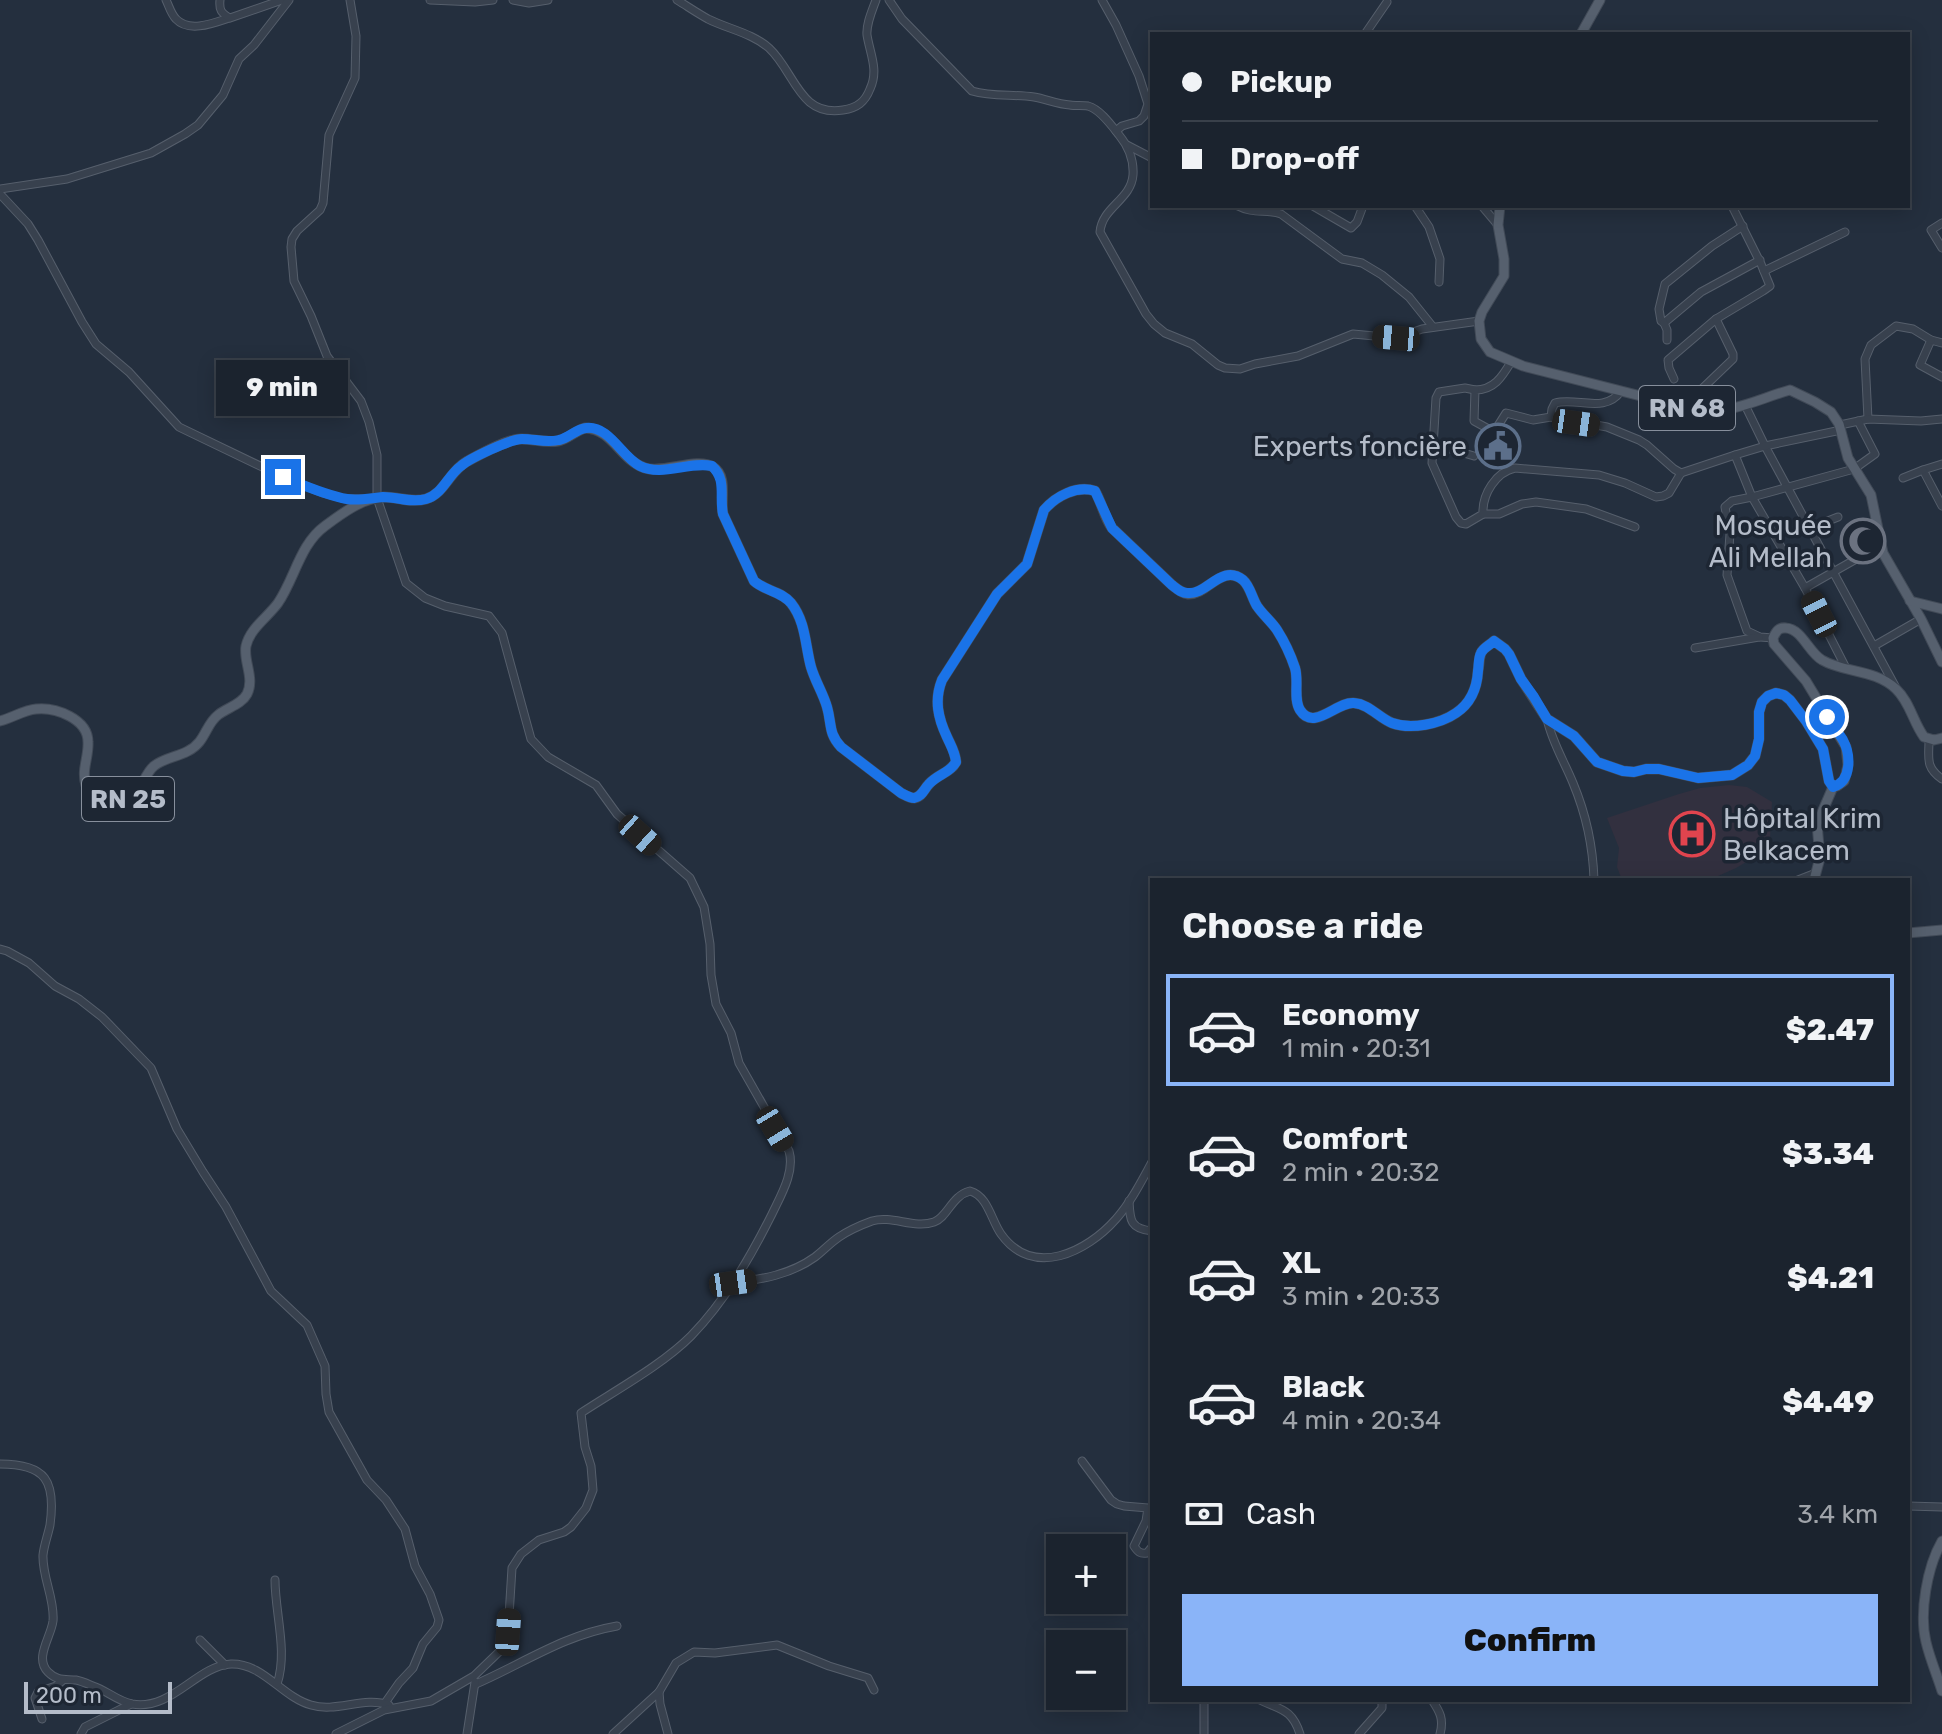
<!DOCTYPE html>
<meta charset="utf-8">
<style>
body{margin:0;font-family:Rubik,sans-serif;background:#242b36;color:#f1f3f6;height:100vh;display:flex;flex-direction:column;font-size:30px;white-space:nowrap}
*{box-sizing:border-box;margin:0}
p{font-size:26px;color:#a0a4aa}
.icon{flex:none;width:44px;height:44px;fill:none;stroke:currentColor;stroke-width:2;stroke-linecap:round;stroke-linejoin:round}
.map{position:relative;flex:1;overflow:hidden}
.drawer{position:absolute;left:1150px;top:878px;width:760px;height:824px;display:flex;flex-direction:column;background:#1b232e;border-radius:0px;box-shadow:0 4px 20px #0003,0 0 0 2px #39404a}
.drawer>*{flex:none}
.top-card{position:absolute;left:1150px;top:32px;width:760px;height:176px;border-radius:0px;box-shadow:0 4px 20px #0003,0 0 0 2px #39404a;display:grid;align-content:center;height:176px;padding:0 32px;background:#1b232e}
.tools{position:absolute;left:1046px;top:1534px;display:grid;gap:16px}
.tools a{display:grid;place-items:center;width:80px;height:80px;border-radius:0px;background:#1b232e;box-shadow:0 4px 20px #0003,0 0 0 2px #39404a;font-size:40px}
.scale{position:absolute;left:24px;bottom:20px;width:148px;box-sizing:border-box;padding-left:8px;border:4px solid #b4bcc9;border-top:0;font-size:22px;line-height:28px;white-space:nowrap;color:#b4bcc9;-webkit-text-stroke:6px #1d2633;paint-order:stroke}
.end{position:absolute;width:36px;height:36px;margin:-18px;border:10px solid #1a73e8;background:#fff;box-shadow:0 0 0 4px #fff}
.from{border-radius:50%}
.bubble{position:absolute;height:56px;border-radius:0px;background:#1b232e;box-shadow:0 4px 20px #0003,0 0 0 2px #39404a;font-size:26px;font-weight:800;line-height:56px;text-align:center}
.car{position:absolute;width:24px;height:48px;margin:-24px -12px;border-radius:10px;box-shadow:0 0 6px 2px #0007;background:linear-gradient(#222 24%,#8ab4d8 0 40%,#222 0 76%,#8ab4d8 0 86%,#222 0)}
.top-card b{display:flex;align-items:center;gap:28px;height:76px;font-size:30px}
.top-card b+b{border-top:2px solid #39404a}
.top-card i{width:20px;height:20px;background:#f1f3f6}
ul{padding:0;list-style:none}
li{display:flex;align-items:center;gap:24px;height:112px;margin:0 16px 12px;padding:0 16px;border:4px solid transparent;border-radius:0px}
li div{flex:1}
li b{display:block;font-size:30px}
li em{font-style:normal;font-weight:800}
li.on{border-color:#8ab4f8}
li>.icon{width:72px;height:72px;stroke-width:1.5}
h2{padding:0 32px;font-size:36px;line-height:96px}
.pay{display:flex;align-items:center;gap:20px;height:88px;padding:0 32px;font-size:30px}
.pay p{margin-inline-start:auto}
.primary-button{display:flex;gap:16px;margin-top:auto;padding:16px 32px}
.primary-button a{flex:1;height:92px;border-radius:0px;background:#8ab4f8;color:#111;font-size:32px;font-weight:800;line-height:92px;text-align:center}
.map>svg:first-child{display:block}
.medical{fill:#32303f}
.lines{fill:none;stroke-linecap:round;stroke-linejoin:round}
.minor-casing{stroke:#565f6c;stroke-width:9}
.major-casing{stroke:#414a57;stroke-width:11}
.minor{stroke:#38414e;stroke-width:7}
.major{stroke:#56606e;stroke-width:9}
.route{stroke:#1a73e8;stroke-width:10}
.labels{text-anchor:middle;stroke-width:7;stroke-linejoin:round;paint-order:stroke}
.shield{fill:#1d2633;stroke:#878f9c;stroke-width:2}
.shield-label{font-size:26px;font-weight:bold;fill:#b4bcc9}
.poi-label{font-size:28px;fill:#b4bcc9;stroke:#1d2633;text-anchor:end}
</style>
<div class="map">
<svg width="1942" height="1734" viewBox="0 0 1942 1734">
<rect width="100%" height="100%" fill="#242f3e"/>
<polygon class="medical" points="1729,785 1747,787 1772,802 1770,840 1766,850 1736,868 1709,880 1622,880 1617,867 1619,848 1607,818 1679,794 1700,788"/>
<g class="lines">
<g class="minor-casing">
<g id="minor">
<path d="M166,0C169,6 171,14 176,19C189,33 214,23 229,18"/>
<path d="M220,0C219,10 221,13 230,18L282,0"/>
<polyline points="430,0 475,2 493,0"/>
<polyline points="513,0 529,3 548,0"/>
<path d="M677,0C687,6 697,13 708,19C728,29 752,33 769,48C795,72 799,117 843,110C857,108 865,102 870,89C879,70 870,54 867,35C866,24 872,11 876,0"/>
<path d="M889,0L902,19L972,91C992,97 1013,94 1034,97C1046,99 1057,104 1070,105C1075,106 1083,105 1088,106C1100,109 1112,126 1119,135C1128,146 1134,160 1133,175C1131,200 1102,207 1100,232L1146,314L1154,324L1165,333L1192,344L1218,365L1225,368L1240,369L1255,364L1298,356L1353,334L1396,338L1422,329L1479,321"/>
<polyline points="1102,0 1116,25 1139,76 1148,104 1144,116 1139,121 1122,126 1116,131"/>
<polyline points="1365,34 1387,2"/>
<polyline points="1127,145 1152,158"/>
<polyline points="0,189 67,179 151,153 185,134 198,125 223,95 239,59 254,45 289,0"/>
<polyline points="0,194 28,224 38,240 82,322 96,344 129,372 179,427 283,477 323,493 345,499 364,499"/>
<path d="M1238,206C1253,214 1266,209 1281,214L1342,259L1362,263L1382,275L1409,297L1433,327"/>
<polyline points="1313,206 1351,228 1357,222 1363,206"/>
<polyline points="1415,206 1429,227 1440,259 1439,282"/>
<polyline points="1482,206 1498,225"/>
<polyline points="1942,223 1931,230 1942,248"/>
<polyline points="1743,226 1712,246 1665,284 1659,309 1661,321 1664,323 1701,292 1760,260"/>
<polyline points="1764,271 1845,232"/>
<polyline points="1664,323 1667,330 1667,340"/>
<polyline points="1942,343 1931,340 1920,365 1942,377"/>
<path d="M1511,362C1502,377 1494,390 1475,390L1474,421L1494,432L1506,413L1533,420L1551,417"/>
<polyline points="1674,379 1669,368 1668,360 1716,319"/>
<path d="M1475,390L1465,388L1439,392L1436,398L1432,463L1456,517L1461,523L1466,524L1483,514C1482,494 1496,472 1515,468L1599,475L1625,483L1656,497L1663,496L1669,493L1681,473"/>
<path d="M1621,391C1605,414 1577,397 1555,403L1552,409L1551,417L1607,427L1639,440L1647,445L1674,469L1681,473L1735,455"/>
<polyline points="1745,405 1765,446 1895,686"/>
<polyline points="1683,407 1733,359 1733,354 1716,319 1763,291 1770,286 1761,264 1732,206"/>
<polyline points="1868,419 1865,359 1871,345 1896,326 1913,329 1931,340"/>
<polyline points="1840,425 1868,419 1921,421 1942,419"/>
<polyline points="1841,430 1765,446 1735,455 1752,497 1805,588 1846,668"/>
<polyline points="1433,444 1474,456"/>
<polyline points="1942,464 1923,470 1942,506"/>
<polyline points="1903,478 1923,470"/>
<polyline points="1483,514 1499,514 1522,504 1536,502 1586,509 1635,527"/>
<polyline points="1810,528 1838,517"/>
<polyline points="1805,588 1872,550 1881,547"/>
<polyline points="1773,638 1760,637 1747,631 1727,575 1730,534 1725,507 1732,501 1752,497 1854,469 1875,454 1858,421"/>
<polyline points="1874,646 1921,619"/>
<polyline points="1695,648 1759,637"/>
<path d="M1547,719C1552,742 1564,761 1573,783C1586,814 1593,846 1594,880"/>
<path d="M1929,740C1929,758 1925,767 1942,779"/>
<polyline points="1798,880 1816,873"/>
<polyline points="0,949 7,951 29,963 55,986 79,999 102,1017 151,1068 177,1129 203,1172 226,1207 271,1291 307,1325 325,1366 326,1394 329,1412 367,1480 386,1500 405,1529 415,1566 430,1594 439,1620 437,1627 423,1644 413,1668 399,1683 385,1703"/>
<path d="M1129,1201C1130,1220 1130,1229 1152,1231"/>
<path d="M733,1283C762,1279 790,1275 815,1257C823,1251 830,1243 839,1237C848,1231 861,1225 872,1221C892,1215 914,1229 934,1222C948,1217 951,1196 970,1191C988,1196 991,1220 1001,1234C1033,1279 1087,1252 1116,1219C1131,1202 1141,1182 1152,1162"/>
<path d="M1082,1461L1111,1500L1117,1504L1124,1506L1148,1508L1146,1521L1134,1546C1138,1552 1140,1554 1147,1553L1152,1547"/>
<path d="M0,1464C46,1464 56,1481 50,1525C48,1535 44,1545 43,1555C42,1577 55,1599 53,1621C51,1637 34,1658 48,1672C57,1681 64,1679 76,1680C81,1681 88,1684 93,1686C106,1690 117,1701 132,1704C172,1711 196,1666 231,1664C263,1663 282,1697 311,1705C336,1713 364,1696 389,1705"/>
<polyline points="1908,1506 1942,1507"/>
<path d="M275,1580C275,1613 288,1652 277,1684"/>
<polyline points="200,1640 225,1665"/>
<path d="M476,1684C524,1663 564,1635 617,1626"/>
<polyline points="659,1692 660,1704 668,1734"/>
<path d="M1260,1700C1281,1710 1292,1709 1300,1734"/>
<path d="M1432,1700C1440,1712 1444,1719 1440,1734"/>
<polyline points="42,1719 35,1698 38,1692 56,1686 63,1680"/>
<polyline points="81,1734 85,1727 131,1704"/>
<path d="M336,1734L384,1710L431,1701L474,1676L502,1649L508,1632L512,1568L521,1554L539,1540L564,1532L571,1527L586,1508L593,1490L591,1466L585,1447L581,1413C616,1390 662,1365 691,1336C725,1301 750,1258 772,1214C781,1195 795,1172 789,1151L739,1063L731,1033L716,1004L711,975L710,944L704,907L690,878L617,814L596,785L548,757L531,739L502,633L489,616L445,606L425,598L406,583L377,498V455L369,422L361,401L327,356L311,316L294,281L291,247L292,239L297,231L320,210L323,203L329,135L355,78L356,36L350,0"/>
<polyline points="467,1734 475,1682"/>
<polyline points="613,1734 659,1692 676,1663 694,1652 715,1653 777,1645 829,1666 868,1678 874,1690"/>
<polyline points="1204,1734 1204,1700"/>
<polyline points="1359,1734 1382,1708 1382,1700"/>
</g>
</g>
<g class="major-casing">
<g id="major">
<polyline points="1581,34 1600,0"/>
<path d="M1500,206L1498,225L1504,259V276L1482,312L1479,321L1481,339L1490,352L1523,366L1696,410C1730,415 1758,399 1790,390L1815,402L1831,412L1839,424L1848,458L1871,495L1883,553L1921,619L1942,662"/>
<polyline points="1910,601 1942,609"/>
<path d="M0,721C12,718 24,710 36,709C56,707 88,719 88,742C89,757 81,770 86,785C95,796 108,803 123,800C142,797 142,776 154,766C164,758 177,757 188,751C206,742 205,725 218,715C228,707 241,705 247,694C255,678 243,661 246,646C250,628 268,617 278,603C295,578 300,544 325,526C341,514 364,497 384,497C399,497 411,503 426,499C444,494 450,471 466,462C479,455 507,439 521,439C534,439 545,443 558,441C568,439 575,431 585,428C613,429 620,460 645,468C665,474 696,457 713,467C728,476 720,500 723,514L754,581C765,591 781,591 791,603C806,622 805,645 811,667C815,681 823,693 827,707C832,724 828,733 841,747L901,793C905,795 910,798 914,798C922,797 924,789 929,784C938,774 950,773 956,762C955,751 951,746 947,737C938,718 934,700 942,680L997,594L1027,564L1044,510C1056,496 1077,485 1095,491C1102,503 1104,517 1112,528L1172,585C1177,589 1181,593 1188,594C1207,595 1222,563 1243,580C1250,586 1252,598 1257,606C1263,615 1271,621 1277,630C1284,641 1291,656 1295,668C1299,681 1293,699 1300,710C1314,732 1337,701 1354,703C1369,704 1379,718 1392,723C1411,730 1440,724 1456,713C1471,703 1477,688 1478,671C1479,666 1479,658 1481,653C1483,648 1490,645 1494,641L1505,649L1509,654L1521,679L1547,719L1574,736L1597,762L1623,771L1634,772L1646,769H1659L1698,778L1732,775L1748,765L1755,756L1759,739V712L1762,702L1768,696L1776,693L1784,695L1790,700L1806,721L1823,749L1829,781L1833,787L1837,786L1844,781L1846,774L1848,765L1846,747L1806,681L1774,644L1773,638C1776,632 1778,627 1786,628C1802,629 1809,653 1822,660C1844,673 1875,669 1896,689C1910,702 1913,722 1924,737L1934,740L1942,738"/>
<polyline points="1814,880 1820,858 1817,824 1833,787"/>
<polyline points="1908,933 1942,930"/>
<path d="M1942,1541C1927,1567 1919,1613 1926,1642C1930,1659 1937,1675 1942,1691"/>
</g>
</g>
<use href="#minor" class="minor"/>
<use href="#major" class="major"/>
</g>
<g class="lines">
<path class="route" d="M283,477C303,485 325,495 347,499C359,501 371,498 383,497C398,497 411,503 426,499C442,495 448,475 461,466C470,458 511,439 522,439C535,439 546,443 559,440C569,438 576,429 586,428C609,425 622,457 640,466C662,477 689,461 712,466C727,480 719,496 723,514L754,581C765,591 781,591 791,603C806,622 805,645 811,667C815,681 823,693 827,707C832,724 828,733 841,747L901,793C905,795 910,798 914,798C922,797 924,789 929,784C938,774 950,773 956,762C955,752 951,746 947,737C938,718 934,700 942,680L997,594L1027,564L1044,510C1056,496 1077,485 1095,491L1112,528L1172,585C1177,589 1181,593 1188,593C1207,595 1222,563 1243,580C1250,586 1252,598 1257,606C1263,615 1271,621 1277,630C1284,641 1291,656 1295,668C1299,681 1293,699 1300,710C1314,732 1337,701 1354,703C1369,704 1379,718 1392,723C1411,730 1440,724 1456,713C1471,703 1477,688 1478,671C1479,666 1478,658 1481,653C1483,648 1490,645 1494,641L1505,649L1509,654L1521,679L1534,697L1547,719L1574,736L1597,762L1623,771L1634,772L1646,769H1659L1698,778L1732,775L1748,765L1755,756L1759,739V712L1762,702L1768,696L1776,693L1784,695L1790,700L1806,721L1823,749L1829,781L1833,787C1852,781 1851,755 1843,740C1838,732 1832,724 1827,717"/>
</g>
<defs>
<g id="civic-ring" transform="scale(2.3)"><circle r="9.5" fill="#1d2633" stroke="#5c6f8a" stroke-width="1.5"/><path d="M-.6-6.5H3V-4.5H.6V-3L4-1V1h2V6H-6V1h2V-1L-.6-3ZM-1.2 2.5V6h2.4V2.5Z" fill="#5c6f8a"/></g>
<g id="mosque-ring" transform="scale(2.3)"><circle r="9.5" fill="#1d2633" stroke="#6b7280" stroke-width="1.5"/><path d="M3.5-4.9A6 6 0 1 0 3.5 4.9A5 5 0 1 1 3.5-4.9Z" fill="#6b7280"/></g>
<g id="hospital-ring" transform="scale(2.3)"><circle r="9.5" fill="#1d2633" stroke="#e0444e" stroke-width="1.5"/><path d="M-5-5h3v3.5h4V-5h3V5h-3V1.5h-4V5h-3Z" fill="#e0444e"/></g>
</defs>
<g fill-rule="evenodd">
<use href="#civic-ring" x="1498" y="446"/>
<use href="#mosque-ring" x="1863" y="541"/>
<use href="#hospital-ring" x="1692" y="834"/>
</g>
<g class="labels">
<g class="shield">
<rect x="1639" y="386" width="96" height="44" rx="6"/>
<rect x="82" y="777" width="92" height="44" rx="6"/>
</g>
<g class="shield-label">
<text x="1687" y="417">RN 68</text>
<text x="128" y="808">RN 25</text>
</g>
<g class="poi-label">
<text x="1467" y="456">Experts foncière</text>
<text x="1832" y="535">Mosquée<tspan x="1832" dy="32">Ali Mellah</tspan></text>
<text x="1723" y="828" text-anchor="start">Hôpital Krim<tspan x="1723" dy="32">Belkacem</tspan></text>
</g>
</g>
</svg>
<div class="tools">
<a>+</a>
<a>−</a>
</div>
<div class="scale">200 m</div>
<i class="end from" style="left:1827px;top:717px"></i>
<i class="end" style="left:283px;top:477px"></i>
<div class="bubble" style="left:216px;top:360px;width:132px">9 min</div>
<i class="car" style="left:1396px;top:338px;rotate:275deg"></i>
<i class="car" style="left:1576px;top:423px;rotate:98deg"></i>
<i class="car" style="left:1819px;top:614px;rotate:333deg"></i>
<i class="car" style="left:640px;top:835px;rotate:132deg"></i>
<i class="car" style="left:775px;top:1129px;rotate:149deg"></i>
<i class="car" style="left:733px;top:1283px;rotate:82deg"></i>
<i class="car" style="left:508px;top:1632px;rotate:4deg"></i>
<div class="top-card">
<b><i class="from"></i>Pickup</b>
<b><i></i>Drop-off</b>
</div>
<section class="drawer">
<h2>Choose a ride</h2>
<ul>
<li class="on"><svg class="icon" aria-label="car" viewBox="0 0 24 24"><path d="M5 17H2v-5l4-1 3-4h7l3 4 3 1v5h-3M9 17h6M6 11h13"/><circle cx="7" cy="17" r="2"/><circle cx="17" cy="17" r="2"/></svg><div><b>Economy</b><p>1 min · 20:31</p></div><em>$2.47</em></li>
<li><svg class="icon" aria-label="car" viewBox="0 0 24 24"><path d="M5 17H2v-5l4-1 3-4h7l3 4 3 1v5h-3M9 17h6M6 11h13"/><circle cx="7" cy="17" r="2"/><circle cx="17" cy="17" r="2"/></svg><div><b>Comfort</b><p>2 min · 20:32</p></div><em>$3.34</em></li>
<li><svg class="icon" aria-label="car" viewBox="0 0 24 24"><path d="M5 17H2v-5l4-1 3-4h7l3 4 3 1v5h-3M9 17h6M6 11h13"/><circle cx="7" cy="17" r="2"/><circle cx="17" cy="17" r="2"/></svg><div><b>XL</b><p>3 min · 20:33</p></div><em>$4.21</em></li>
<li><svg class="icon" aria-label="car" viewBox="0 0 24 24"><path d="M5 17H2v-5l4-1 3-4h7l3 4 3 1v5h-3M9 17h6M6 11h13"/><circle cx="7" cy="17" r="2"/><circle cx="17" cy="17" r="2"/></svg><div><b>Black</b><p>4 min · 20:34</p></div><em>$4.49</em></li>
</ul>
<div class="pay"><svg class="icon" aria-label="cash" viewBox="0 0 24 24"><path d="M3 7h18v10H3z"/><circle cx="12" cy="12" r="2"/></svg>Cash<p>3.4 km</p></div>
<div class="primary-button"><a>Confirm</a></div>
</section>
</div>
